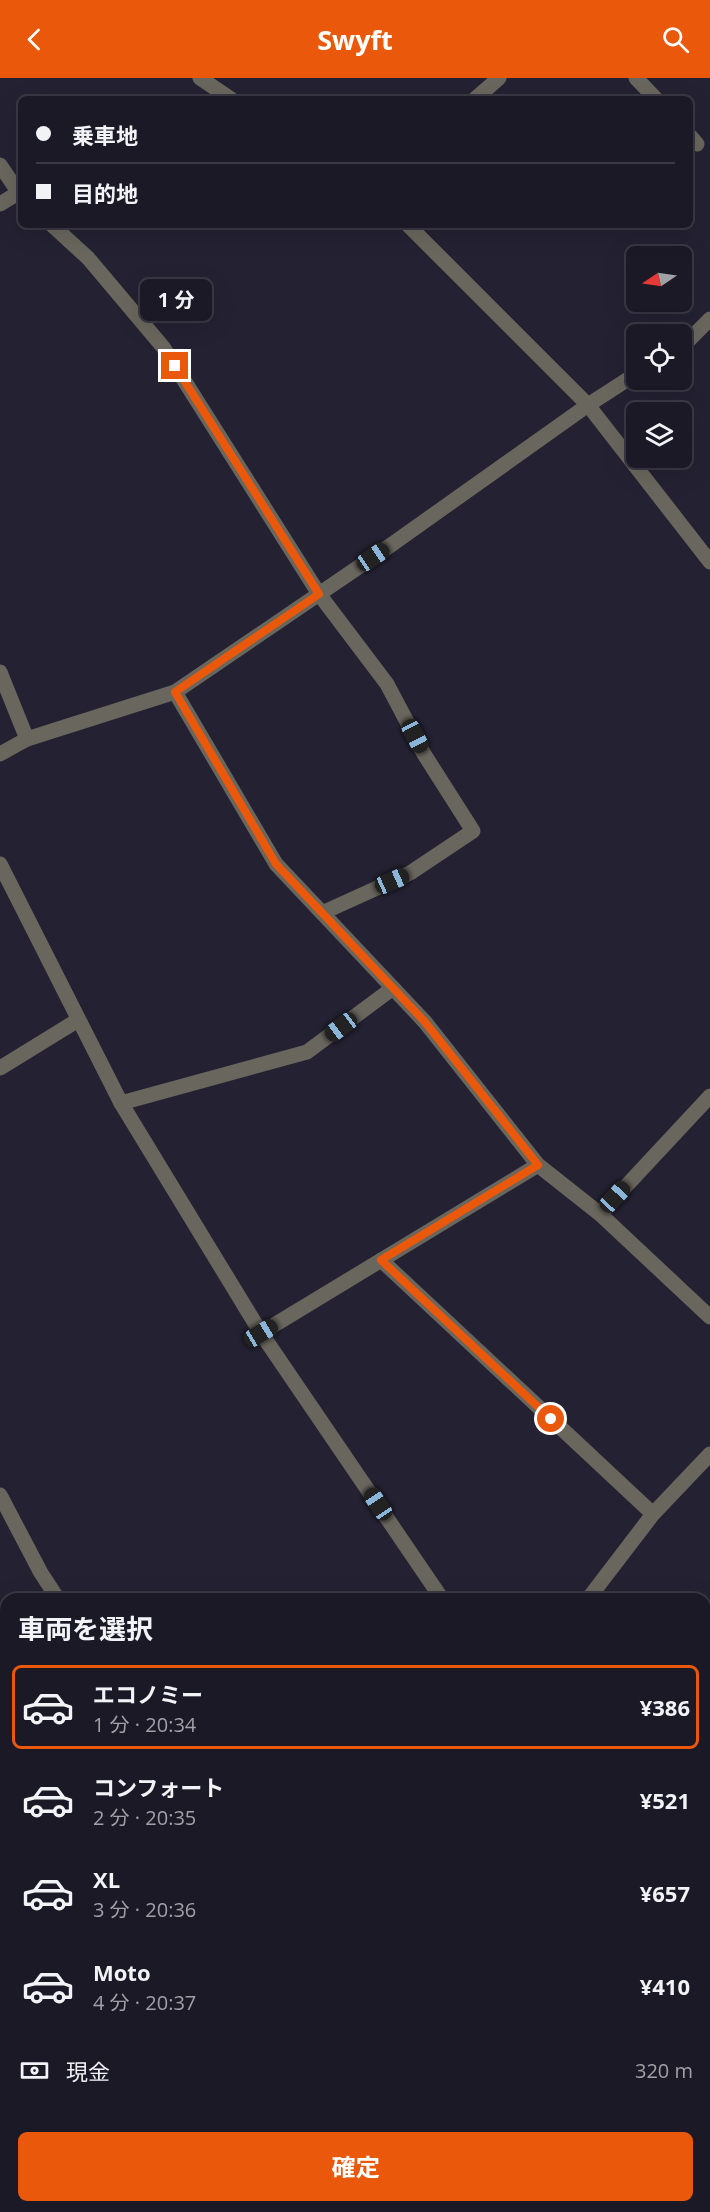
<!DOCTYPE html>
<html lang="ja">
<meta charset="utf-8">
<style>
body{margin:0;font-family:"Open Sans","Noto Sans JP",sans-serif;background:#282632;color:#f1f3f6;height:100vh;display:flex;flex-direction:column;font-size:22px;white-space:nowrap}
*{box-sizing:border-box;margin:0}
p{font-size:20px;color:#a0a0a7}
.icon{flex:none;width:33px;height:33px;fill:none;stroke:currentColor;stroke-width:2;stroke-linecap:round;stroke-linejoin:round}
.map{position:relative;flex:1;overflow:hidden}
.side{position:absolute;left:0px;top:1515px;width:711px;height:620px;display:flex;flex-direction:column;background:#1b1926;border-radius:18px 18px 0 0;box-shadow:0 6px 24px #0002,0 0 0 2px #393843}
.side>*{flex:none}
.banner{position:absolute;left:18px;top:18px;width:675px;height:132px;border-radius:9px;box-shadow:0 6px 24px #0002,0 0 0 2px #393843;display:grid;align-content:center;height:132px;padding:0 18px;background:#1b1926}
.needle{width:39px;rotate:257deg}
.tools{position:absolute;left:626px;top:168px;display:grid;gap:12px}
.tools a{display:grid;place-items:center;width:66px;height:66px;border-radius:9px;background:#1b1926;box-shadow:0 6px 24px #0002,0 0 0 2px #393843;font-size:30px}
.end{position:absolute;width:27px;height:27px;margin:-14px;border:8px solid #ea580c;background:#fff;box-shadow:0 0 0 3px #fff}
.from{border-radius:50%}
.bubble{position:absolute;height:42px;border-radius:9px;background:#1b1926;box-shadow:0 6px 24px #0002,0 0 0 2px #393843;font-size:20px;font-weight:700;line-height:42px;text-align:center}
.car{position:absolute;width:18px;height:36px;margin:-18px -9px;border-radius:8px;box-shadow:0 0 4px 2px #0007;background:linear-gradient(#222 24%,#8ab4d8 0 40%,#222 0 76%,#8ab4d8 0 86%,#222 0)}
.banner b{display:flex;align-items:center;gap:21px;height:57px;font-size:22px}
.banner b+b{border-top:2px solid #393843}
.banner i{width:15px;height:15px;background:#f1f3f6}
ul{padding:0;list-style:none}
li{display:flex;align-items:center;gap:18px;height:84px;margin:0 12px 9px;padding:0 6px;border:3px solid transparent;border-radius:9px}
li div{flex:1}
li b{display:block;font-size:22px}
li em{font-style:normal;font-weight:700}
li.current{border-color:#ea580c}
li>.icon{width:54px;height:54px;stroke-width:1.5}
h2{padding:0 18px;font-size:27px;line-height:72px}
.pay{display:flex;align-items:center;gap:15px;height:66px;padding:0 18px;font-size:22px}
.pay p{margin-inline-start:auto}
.cta{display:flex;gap:12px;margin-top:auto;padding:12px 18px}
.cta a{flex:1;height:69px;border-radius:9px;background:#ea580c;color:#fff;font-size:24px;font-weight:700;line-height:69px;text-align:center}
header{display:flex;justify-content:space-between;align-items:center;height:78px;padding:0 18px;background:#ea580c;color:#fff;font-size:27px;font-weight:700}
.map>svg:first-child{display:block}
.forest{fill:url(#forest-crowns)}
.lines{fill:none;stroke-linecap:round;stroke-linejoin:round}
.minor{stroke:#69665d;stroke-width:15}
.route{stroke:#ea580c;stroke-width:8}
</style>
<header><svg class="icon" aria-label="back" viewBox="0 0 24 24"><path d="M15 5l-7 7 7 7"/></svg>Swyft<svg class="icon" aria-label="search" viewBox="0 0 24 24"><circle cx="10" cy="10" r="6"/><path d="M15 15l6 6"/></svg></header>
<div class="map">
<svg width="710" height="2134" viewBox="0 0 710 2134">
<defs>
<pattern id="forest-crowns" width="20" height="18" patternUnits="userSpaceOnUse" patternTransform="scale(1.5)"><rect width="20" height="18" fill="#2e5a36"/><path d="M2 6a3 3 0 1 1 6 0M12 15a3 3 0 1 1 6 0" fill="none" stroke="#4b7153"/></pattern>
</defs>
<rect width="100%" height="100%" fill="#242132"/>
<polygon class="forest" points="710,2051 710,2134 627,2134 632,2129 705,2128 705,2056"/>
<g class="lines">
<g class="minor">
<polyline points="200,0 231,21"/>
<polyline points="636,0 656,21"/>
<polyline points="475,21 499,0"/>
<polyline points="690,58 697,66"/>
<polyline points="0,87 21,118"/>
<polyline points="0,126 18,115"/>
<polyline points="52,147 88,180 163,269 319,516 387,606 424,676 473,753 410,795 322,835"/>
<polyline points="408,147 588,327 710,484"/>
<polyline points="681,267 690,261 710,241"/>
<polyline points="0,594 27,661"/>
<polyline points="175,614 276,786 425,944 538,1087 600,1136 710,1239"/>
<polyline points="0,676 27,661 175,614 391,467 588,327 636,296"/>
<polyline points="0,786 121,1025 261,1255"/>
<polyline points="0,990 78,942"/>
<polyline points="121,1025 307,974 393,910"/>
<polyline points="600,1136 710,1018"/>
<polyline points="381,1182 653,1436"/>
<polyline points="0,1417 41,1495 58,1521"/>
<polyline points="442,1521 261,1255 538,1087"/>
<polyline points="588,1521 653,1436 710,1376"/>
<polyline points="0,1989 6,1999"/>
<polyline points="705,2005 710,2001"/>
<polyline points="705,2044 710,2049"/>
<polyline points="90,2128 93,2134"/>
<polyline points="499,2128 505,2134"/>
<polyline points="134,2134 139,2128"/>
<polyline points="529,2134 537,2128"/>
</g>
</g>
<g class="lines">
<polyline class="route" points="175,288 319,516 175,614 276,786 425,944 538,1087 381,1182 551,1341"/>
</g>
</svg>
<div class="tools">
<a><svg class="needle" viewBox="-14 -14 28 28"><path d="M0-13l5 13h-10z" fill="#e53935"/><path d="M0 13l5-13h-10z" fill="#a0a0a7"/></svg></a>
<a><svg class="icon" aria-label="locate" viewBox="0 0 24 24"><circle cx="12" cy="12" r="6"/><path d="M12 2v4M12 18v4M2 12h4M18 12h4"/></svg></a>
<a><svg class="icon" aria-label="layers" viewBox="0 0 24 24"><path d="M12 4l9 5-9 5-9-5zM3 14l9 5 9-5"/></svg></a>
</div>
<i class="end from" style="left:551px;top:1341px"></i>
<i class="end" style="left:175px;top:288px"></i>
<div class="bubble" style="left:140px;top:201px;width:72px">1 分</div>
<i class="car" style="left:373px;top:479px;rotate:56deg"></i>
<i class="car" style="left:415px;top:658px;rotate:152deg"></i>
<i class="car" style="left:392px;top:803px;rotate:66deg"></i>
<i class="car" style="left:341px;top:949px;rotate:233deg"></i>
<i class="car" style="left:615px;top:1119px;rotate:43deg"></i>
<i class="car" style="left:261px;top:1255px;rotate:59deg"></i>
<i class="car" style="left:378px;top:1426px;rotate:326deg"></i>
<div class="banner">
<b><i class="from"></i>乗車地</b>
<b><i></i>目的地</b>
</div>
<section class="side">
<h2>車両を選択</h2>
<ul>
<li class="current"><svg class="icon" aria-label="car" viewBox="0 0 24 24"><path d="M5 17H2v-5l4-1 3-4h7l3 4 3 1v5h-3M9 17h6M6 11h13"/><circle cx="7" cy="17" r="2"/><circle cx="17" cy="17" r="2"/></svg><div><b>エコノミー</b><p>1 分 · 20:34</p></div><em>¥386</em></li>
<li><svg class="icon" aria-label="car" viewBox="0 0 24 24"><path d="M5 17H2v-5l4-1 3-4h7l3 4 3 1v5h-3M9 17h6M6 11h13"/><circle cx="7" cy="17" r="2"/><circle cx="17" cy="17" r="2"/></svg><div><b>コンフォート</b><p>2 分 · 20:35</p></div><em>¥521</em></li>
<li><svg class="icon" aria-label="car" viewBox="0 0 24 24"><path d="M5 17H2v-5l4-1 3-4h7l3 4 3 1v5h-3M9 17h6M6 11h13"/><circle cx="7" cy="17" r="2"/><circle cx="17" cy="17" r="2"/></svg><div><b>XL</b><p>3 分 · 20:36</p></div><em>¥657</em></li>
<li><svg class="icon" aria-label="car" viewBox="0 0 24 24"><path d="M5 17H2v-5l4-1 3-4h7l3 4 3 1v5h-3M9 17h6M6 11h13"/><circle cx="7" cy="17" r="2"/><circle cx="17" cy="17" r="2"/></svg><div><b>Moto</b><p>4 分 · 20:37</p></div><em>¥410</em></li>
</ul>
<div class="pay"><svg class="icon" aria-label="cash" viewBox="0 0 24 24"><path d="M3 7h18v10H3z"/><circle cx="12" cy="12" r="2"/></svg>現金<p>320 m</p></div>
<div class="cta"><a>確定</a></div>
</section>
</div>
